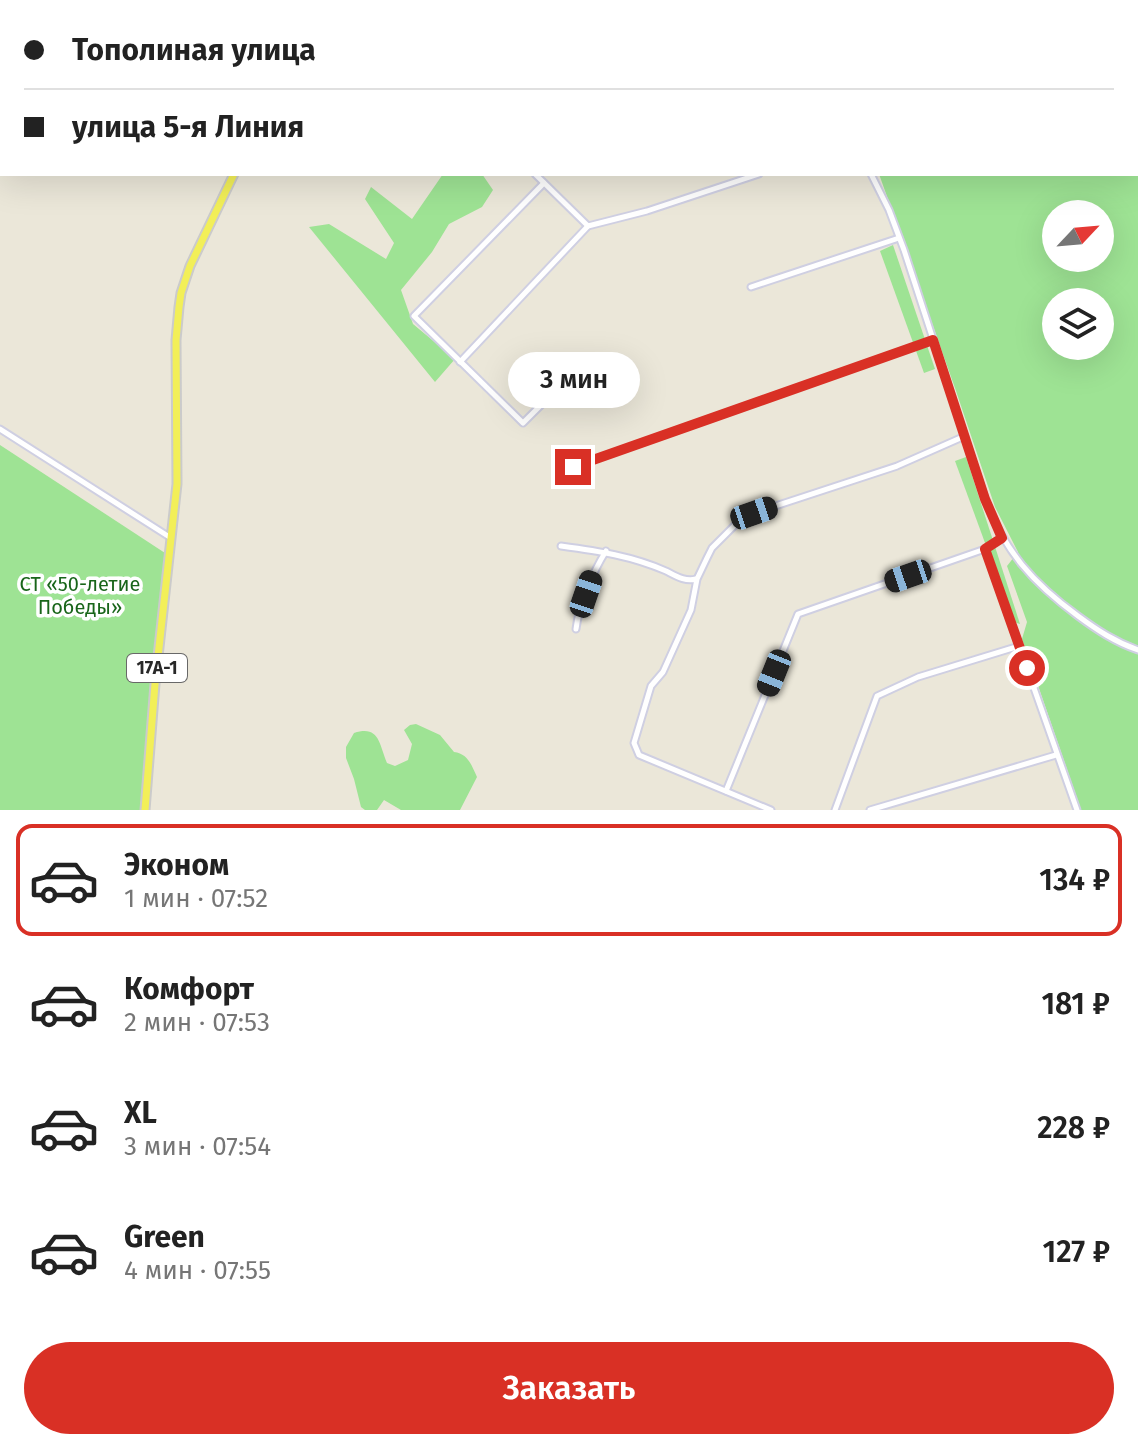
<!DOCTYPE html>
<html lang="ru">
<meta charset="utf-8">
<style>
body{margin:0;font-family:"Fira Sans",sans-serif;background:#f2f2f2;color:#222;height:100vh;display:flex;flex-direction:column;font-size:30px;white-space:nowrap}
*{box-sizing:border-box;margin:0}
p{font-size:26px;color:#767676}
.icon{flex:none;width:44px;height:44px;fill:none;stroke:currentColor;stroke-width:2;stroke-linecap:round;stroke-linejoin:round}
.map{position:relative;height:810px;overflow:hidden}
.panel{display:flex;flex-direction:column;background:#fff;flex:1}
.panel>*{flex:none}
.guide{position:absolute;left:0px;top:0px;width:1138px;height:176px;box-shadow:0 8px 32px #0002;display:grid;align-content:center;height:176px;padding:0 24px;background:#fff}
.needle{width:52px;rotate:64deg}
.controls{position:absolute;left:1042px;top:200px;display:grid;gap:16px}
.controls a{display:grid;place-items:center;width:72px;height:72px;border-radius:50%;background:#fff;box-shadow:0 8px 32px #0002;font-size:40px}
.end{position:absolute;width:36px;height:36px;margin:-18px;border:10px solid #d93025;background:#fff;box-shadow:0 0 0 4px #fff}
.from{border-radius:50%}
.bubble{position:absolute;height:56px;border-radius:28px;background:#fff;box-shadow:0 8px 32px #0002;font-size:26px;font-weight:600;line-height:56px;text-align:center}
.car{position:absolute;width:24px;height:48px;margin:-24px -12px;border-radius:10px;box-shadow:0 0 6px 2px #0007;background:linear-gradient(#222 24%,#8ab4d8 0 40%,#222 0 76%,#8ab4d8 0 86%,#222 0)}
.guide b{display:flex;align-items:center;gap:28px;height:76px;font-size:30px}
.guide b+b{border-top:2px solid #e0e0e0}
.guide i{width:20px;height:20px;background:#222}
ul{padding:14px 0 0;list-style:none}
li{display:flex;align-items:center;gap:24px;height:112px;margin:0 16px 12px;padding:0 8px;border:4px solid transparent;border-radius:16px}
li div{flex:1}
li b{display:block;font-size:30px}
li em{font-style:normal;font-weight:600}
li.on{border-color:#d93025}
li>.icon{width:72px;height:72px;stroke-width:1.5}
.cta{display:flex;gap:16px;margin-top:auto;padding:16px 24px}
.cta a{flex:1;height:92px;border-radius:48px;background:#d93025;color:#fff;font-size:32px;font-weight:600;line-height:92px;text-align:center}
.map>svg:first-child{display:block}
.green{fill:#9ee394;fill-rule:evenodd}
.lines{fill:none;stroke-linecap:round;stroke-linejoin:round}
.minor-casing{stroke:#cfcfe2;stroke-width:9}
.major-casing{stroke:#cbcbcb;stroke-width:11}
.minor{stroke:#fff;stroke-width:5}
.major{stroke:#f2ef58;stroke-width:7}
.route{stroke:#d93025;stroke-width:10}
.labels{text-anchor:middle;stroke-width:7;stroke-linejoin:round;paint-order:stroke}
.shield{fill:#fff;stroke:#686868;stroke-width:2}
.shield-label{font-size:18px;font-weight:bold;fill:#282828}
.park-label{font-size:20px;fill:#186519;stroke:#fff}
</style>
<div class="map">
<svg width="1138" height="810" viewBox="0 0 1138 810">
<rect width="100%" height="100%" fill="#ebe7d9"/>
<g class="green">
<path d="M802,0H1138V810H1081L1022,639L1027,622L1007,566L1018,552L995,507L955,388L879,174H1136V2H802ZM1056,214H1100V258H1056ZM1056,302H1100V346H1056Z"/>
<polygon points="443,174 482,174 493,190 482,207 449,224 432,252 401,290 413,324 455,359 435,382 309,227 329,224 386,259 394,243 365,199 371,187 412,219"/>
<polygon points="893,245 935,369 924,373 880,251"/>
<polygon points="0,445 165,553 140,810 0,810"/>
<polygon points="966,457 1020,624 1014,622 955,461"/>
<path d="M416,724L440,735L454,752C468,754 471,764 477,777L460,810H401L384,800L377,810H365L361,807L354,779L346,758V747L354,733C379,725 379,743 387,763L395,766L408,760L412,744L404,730L410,725Z"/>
</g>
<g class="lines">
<g class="minor-casing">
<g id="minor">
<polyline points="559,0 561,2"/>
<polyline points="794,0 795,2"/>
<polyline points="453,2 454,0"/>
<polyline points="596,2 598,0"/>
<polyline points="776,2 783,0"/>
<polyline points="535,174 588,226"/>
<path d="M871,174L889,210L904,250L985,499C1005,552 1033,583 1078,616C1097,630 1115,642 1138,650"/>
<polyline points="544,183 414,316 523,423 548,398 552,372"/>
<polyline points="751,287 899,238"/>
<polyline points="460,362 588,226 647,211 759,174"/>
<polyline points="0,429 171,538"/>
<polyline points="573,467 933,340"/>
<path d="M561,546C598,551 632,556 666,571C676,576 685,582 696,579"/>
<polyline points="985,549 1077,810"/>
<path d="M576,629C579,604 593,572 606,551"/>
<polyline points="726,791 798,614 985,549 1002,538"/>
<polyline points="771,810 639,755 634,743 651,686 663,672 691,610 697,579 707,558 712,548 737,523 744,517 754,513 897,466 965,436"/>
<polyline points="835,810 877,696 918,677 1019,646"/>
<polyline points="870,810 1056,755"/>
</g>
</g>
<g class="major-casing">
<g id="major">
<polyline points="367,2 369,0"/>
<polyline points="145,810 155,684 177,484 176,340 179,307 181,293 190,266 234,174"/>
</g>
</g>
<use href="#minor" class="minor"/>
<use href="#major" class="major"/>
</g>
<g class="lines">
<polyline class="route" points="573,467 933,340 985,499 1002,538 985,549 1027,668"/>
</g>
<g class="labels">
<rect class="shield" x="127" y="654" width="60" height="28" rx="6"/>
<g class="shield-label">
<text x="157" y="674">17А-1</text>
</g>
<g class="park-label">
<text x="80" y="591">СТ «50-летие<tspan x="80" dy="23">Победы»</tspan></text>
</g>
</g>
</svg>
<div class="controls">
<a><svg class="needle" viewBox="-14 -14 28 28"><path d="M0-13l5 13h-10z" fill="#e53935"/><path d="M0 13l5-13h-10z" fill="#767676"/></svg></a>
<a><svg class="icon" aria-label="layers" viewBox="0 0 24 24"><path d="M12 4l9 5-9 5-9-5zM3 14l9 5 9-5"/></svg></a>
</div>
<i class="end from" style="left:1027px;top:668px"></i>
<i class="end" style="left:573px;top:467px"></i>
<div class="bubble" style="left:508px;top:352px;width:132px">3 мин</div>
<i class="car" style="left:754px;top:513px;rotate:71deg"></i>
<i class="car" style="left:908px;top:576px;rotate:251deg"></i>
<i class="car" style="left:586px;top:594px;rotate:19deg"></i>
<i class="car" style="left:774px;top:673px;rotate:202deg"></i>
<div class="guide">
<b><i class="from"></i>Тополиная улица</b>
<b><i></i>улица 5-я Линия</b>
</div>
</div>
<section class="panel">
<ul>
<li class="on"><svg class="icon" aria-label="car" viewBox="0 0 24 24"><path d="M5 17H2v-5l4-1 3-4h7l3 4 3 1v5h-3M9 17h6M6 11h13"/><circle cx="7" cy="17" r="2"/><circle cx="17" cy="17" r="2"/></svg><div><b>Эконом</b><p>1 мин · 07:52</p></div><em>134 ₽</em></li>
<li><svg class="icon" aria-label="car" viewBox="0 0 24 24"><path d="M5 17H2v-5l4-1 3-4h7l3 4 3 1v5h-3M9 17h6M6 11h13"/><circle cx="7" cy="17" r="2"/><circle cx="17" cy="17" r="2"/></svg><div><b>Комфорт</b><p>2 мин · 07:53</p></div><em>181 ₽</em></li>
<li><svg class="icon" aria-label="car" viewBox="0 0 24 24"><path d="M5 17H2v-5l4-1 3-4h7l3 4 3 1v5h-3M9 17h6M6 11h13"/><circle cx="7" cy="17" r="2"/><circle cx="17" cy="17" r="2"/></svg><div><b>XL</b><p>3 мин · 07:54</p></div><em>228 ₽</em></li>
<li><svg class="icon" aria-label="car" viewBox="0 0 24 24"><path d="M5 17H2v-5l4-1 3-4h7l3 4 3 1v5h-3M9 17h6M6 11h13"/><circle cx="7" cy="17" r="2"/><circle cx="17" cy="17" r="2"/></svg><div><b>Green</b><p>4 мин · 07:55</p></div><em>127 ₽</em></li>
</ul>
<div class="cta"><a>Заказать</a></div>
</section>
